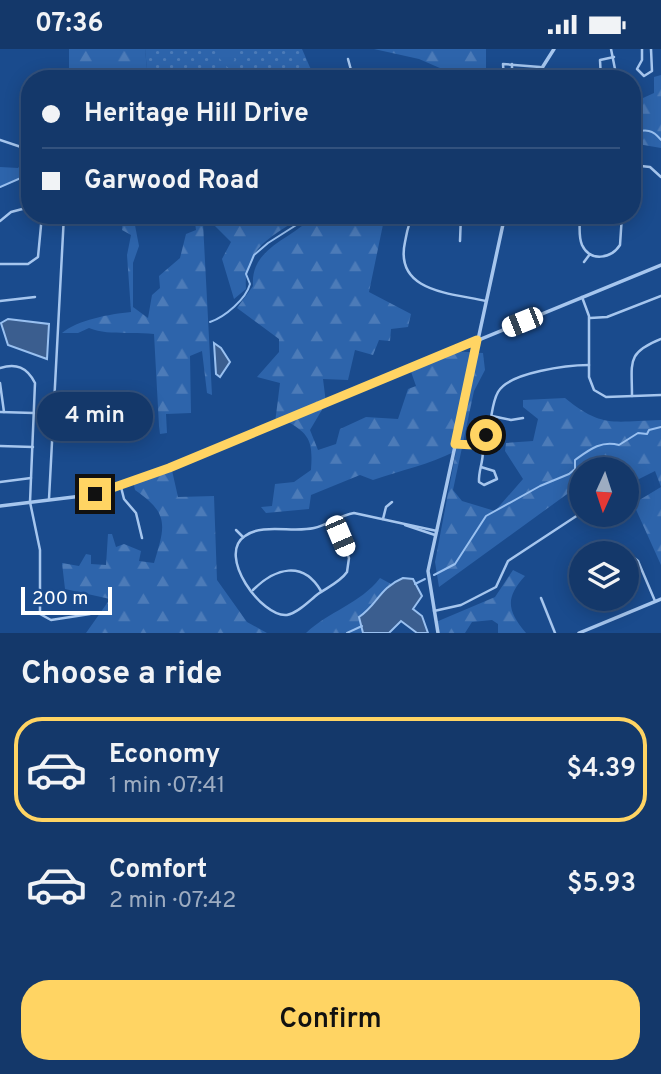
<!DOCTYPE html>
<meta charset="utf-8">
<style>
body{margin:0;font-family:Overpass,sans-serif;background:#1d3f70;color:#f1f3f6;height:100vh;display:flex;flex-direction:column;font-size:26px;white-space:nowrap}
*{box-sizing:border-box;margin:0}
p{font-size:23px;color:#9dacc1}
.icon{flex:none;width:38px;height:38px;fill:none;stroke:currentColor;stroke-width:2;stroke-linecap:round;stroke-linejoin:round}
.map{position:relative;height:584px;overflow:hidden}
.details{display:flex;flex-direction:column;background:#14386a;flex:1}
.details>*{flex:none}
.top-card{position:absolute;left:21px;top:21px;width:620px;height:154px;border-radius:28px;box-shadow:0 4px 18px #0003,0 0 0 2px #33527e;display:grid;align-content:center;height:154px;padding:0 21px;background:#14386a}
.needle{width:46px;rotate:183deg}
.buttons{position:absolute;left:569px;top:408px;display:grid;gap:14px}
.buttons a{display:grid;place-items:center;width:70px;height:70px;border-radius:50%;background:#14386a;box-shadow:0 4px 18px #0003,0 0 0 2px #33527e;font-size:35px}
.scale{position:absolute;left:21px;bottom:18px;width:91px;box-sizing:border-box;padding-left:7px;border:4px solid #fff;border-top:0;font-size:19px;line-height:24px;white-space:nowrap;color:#fff;-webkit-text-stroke:5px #1a4b8d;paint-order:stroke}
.end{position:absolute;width:32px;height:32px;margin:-16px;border:9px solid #ffd463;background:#111;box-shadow:0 0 0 4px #111}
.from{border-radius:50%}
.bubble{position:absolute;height:49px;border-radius:24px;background:#14386a;box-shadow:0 4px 18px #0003,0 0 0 2px #33527e;font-size:23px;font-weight:600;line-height:49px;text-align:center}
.car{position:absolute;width:21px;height:42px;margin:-21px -10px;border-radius:9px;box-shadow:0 0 5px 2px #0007;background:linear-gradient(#fff 24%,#345 0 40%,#fff 0 76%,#345 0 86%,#fff 0)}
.top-card b{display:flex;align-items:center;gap:24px;height:66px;font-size:26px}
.top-card b+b{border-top:2px solid #33527e}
.top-card i{width:18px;height:18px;background:#f1f3f6}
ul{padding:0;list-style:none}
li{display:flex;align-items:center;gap:21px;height:105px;margin:0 14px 10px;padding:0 7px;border:4px solid transparent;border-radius:28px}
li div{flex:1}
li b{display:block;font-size:26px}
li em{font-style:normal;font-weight:600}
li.active{border-color:#ffd463}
li>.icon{width:63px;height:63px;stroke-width:1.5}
h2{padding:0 21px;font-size:32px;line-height:84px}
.action{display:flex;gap:14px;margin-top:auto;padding:14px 21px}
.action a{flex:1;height:80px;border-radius:28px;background:#ffd463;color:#111;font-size:28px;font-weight:600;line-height:80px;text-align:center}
.status{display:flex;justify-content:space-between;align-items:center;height:49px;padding:0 35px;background:#14386a;direction:ltr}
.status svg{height:19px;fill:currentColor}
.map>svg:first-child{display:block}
.grass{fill:url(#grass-dots)}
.forest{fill:url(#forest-firs)}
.water{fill:#3b5e8f;stroke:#99c0f0;stroke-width:2}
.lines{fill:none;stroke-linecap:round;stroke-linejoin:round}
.stream{stroke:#99c0f0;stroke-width:2}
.minor{stroke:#a6c6ee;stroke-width:2.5}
.tertiary{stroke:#a6c6ee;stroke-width:3.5}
.route{stroke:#ffd463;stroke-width:9}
</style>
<div class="status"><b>07:36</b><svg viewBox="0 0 49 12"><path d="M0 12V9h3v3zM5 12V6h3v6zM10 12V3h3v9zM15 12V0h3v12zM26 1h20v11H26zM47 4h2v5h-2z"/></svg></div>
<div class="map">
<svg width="661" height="584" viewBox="0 0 661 584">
<defs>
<pattern id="grass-dots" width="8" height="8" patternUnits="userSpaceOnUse" patternTransform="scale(1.75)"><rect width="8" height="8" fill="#2d64ab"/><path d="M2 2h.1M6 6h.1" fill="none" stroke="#4c7bb8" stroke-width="1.8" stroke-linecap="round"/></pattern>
<pattern id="forest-firs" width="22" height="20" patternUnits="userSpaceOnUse" patternTransform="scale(1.75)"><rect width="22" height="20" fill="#2d64ab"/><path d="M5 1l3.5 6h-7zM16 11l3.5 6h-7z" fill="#4c7bb8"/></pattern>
</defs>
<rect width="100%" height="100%" fill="#1a4b8d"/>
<polygon class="grass" points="145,0 302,0 315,30 148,30"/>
<g class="forest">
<polygon points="69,0 145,0 148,30 69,30"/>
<path d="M214,0H230L238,18L262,30C239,30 224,20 214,0Z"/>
<polygon points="374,0 486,0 486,30 470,30 464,19 456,26 419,10"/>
<polygon points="661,26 661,99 632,94 632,54 654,44 654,28"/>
<polygon points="28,108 30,125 0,139 0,118 18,119"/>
<path d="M123,166H133L139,197L133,214V258L148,269L152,246L160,239L159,227L180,209L186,185L196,181L194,166H296L297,171C268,189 243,203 246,240L234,250L222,210L231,193L207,169L203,174L212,346L207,344L202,302L190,307L191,364L166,365L167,384L160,385L159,377L154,285C132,282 109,287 89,279L78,284H62C77,271 110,265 131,263L127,206L131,186L122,181Z"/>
<path d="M314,166H385L369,243L411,265L408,278L391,280L390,292L379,291L373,306L355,301L348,331L323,330L326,354L310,381L318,401L336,395L340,380L366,368L398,370L408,340L416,337L409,317L451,302L483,304L485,321L474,342L453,441L462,452L495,462L523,430L505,402L506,394L533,392L538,370L523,358V351L565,349C603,380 614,372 661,371V516L633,454L627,456V445L636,453L661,438L655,422L627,436L626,420H581V435L439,538L435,513L456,402C428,416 402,421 373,431L360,426L311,446L309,460L266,464L261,458L272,457L275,435L294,433L311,421C313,392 310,385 285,371L275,374L280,334L257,328L279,303V290L237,259L253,237C250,198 292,191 314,166Z"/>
<path d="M171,417L178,448L214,447L217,531L247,573L267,584H86L110,550L65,540L62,514L79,517L86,505L91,506V515L106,516L108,485H112L116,498L124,495L141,502L139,512L154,514C165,477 170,465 135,441L133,432Z"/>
<path d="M513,521L525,527C505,549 507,561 526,584H498V575L492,571L472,573L465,584H438L436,573L495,548Z"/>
<path d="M380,529L393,536L380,545L359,570L363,584H306C329,562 360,555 380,529Z"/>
</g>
<g class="water">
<polygon points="8,270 49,275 47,310 8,296 1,274"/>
<polygon points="214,294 221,299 230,313 220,328 216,325"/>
<path d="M403,529L413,530L422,547L413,560L422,567L428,584H417L401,572L389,584H363L359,568C378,555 379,539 403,529Z"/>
</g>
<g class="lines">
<g class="stream">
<path d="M632,83C645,81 652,79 661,91"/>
<polyline points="0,138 30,125"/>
<path d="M210,273C225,268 246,250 250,235L246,225L254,206L268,194L312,166"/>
<path d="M434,526L455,515L486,467L540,437L569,425L575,420V411C589,401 601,391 619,396L638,384L647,385L649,381L661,378"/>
<polyline points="415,535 425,530"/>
<polyline points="347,584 362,577"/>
</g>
<g class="minor">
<polyline points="611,0 617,30"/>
<polyline points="642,0 642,11 637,20 644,27 652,22 651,0"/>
<polyline points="348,10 351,21 360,30"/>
<polyline points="512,15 512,30"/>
<polyline points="602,29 617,28"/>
<polyline points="369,30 391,30"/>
<polyline points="504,30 503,15 540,18"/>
<polyline points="561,30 561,21 573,21 573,30"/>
<polyline points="601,30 600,11 614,8"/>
<polyline points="0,91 21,98 30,105"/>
<polyline points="632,116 650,118 661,128"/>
<path d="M413,166C408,175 407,183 405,193C394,243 451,244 486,252"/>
<path d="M580,166C580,175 578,187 582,196C590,213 611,210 620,196L622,166"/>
<polyline points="0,172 11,163 30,158"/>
<polyline points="460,192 461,166"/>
<polyline points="584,213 590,205"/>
<polyline points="0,215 28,215 38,208 42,166"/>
<polyline points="582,248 589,267 589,328 594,341 606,348 661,346"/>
<polyline points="0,252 35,248"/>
<polyline points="590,269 607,268 661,247"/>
<path d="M0,319C16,314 27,318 35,334L30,453L40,501V565L51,571L90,565"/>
<polyline points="0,334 4,363"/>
<path d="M632,347C632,313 626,304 661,290"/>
<polyline points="0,363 34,364"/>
<polyline points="492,367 511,371 523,369"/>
<path d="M480,394C487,407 478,419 479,433L484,436L497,430L494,422L481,418"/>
<path d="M456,395L472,397L484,390C493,376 490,357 498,343C509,323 569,316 589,316"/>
<polyline points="0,397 33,398"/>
<polyline points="0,433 31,429"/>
<polyline points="121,438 124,450 136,464 142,489"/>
<polyline points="49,450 64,166"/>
<polyline points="383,470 386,458 392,453"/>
<path d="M333,471L349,509L347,523C340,533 328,538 318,545C309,552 298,564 287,566C262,569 216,506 245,487C262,474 293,484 314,479C327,476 339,467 354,464L437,482"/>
<polyline points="405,476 435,486"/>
<polyline points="236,481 243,488"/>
<polyline points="618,504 626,502 638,512 655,552"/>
<polyline points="570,518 581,520"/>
<path d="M253,541C275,519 303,511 321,542"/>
<polyline points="541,549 555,584"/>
<polyline points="434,562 461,556 496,538 508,512 581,464"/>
</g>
<g class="tertiary">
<polyline points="535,30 554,0"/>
<polyline points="0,457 90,446 121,438 661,216"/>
<polyline points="438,584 428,522 505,166"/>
<polyline points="579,584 661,550"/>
</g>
</g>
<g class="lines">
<polyline class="route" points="95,445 169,419 477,291 455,395 474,396 486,386"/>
</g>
</svg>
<div class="buttons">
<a><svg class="needle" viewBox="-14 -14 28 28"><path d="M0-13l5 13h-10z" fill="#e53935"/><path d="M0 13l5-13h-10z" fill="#9dacc1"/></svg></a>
<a><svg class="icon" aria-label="layers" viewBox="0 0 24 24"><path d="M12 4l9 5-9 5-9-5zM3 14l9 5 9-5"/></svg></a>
</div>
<div class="scale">200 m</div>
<i class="end from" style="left:486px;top:386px"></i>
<i class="end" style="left:95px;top:445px"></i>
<div class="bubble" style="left:37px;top:343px;width:116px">4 min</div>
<i class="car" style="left:522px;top:273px;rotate:248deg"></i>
<i class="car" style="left:340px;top:487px;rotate:157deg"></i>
<div class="top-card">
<b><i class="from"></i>Heritage Hill Drive</b>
<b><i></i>Garwood Road</b>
</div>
</div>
<section class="details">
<h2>Choose a ride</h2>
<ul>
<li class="active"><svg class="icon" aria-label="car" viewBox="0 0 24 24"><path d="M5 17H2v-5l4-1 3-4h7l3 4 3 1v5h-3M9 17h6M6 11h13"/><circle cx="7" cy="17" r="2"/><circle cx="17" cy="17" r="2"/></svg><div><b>Economy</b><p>1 min · 07:41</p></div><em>$4.39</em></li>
<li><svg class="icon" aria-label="car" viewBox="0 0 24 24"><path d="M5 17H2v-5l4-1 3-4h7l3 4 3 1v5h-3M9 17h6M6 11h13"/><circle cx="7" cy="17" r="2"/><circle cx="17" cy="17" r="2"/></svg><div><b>Comfort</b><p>2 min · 07:42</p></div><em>$5.93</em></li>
</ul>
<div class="action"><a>Confirm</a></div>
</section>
